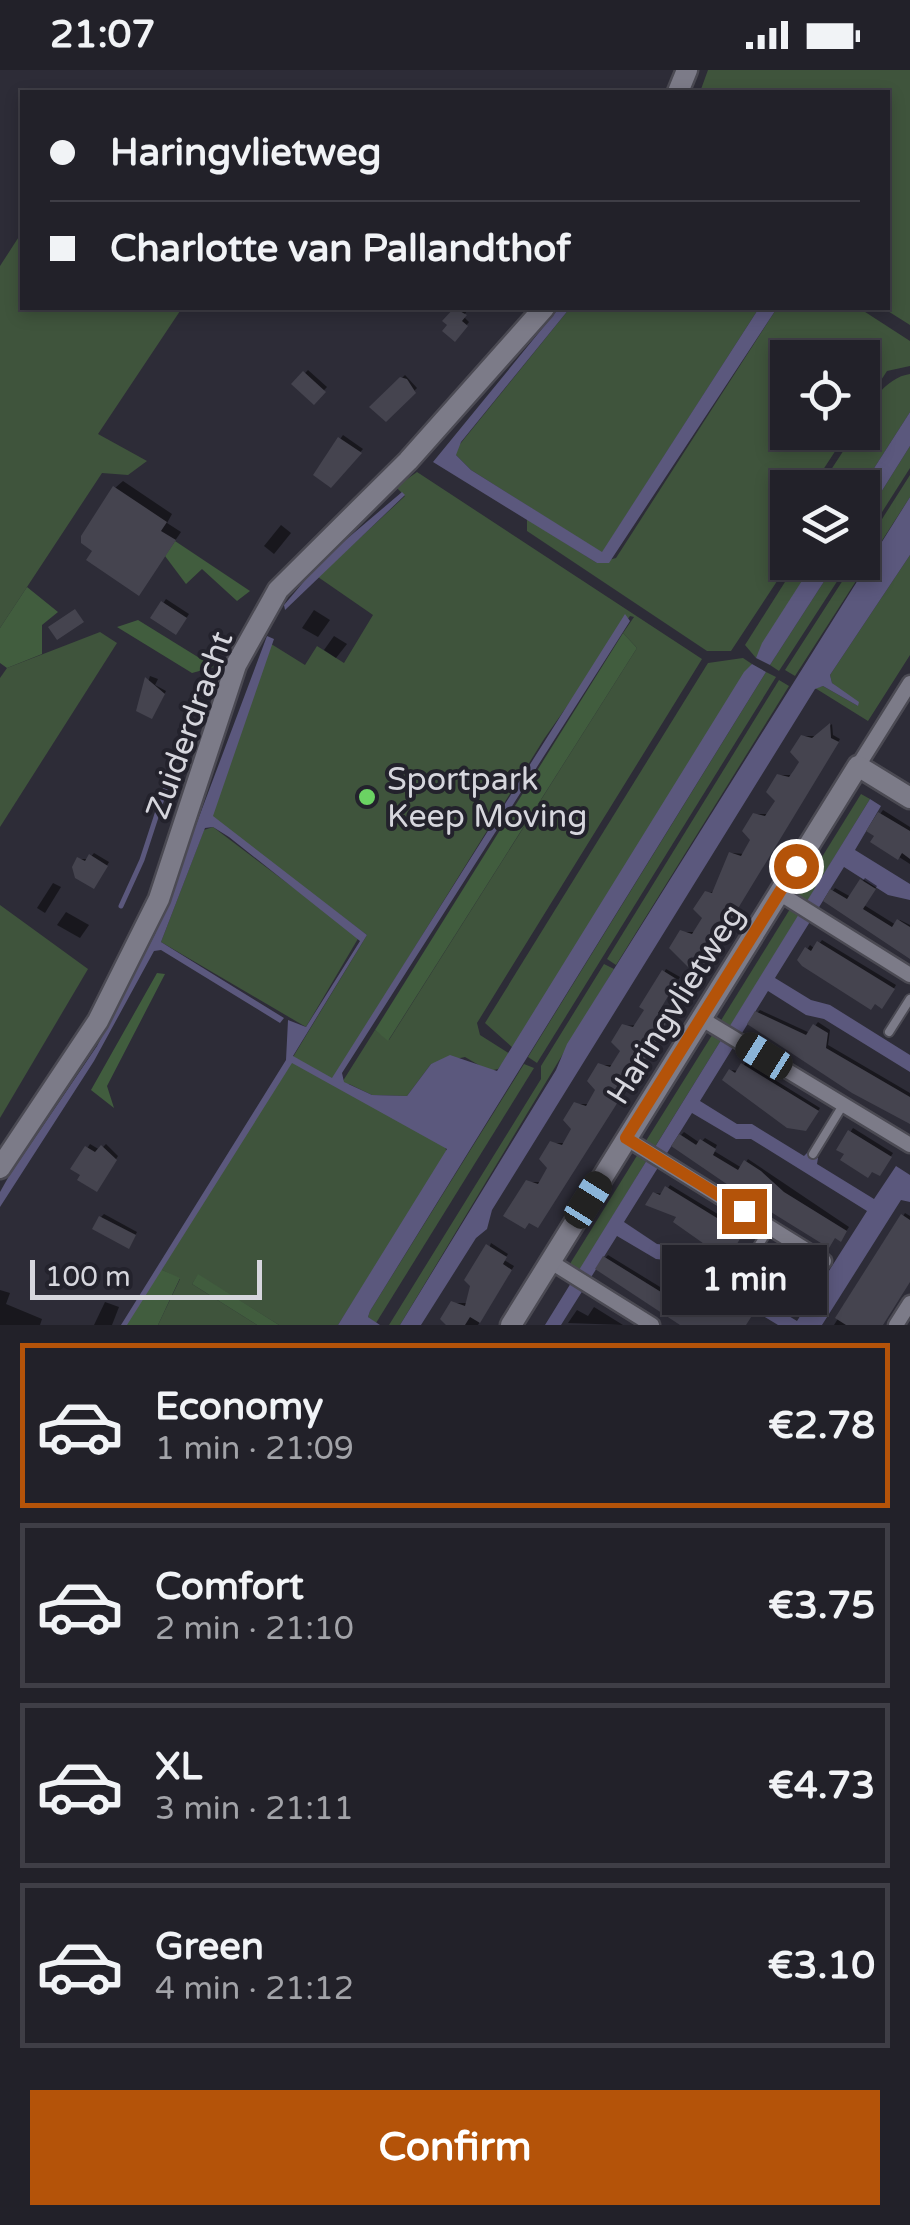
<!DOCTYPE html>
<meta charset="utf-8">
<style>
body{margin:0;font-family:"Varela Round",sans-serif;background:#2e2e35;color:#f1f3f6;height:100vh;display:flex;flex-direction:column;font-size:38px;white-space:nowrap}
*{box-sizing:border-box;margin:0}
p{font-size:32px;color:#a2a3a8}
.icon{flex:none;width:55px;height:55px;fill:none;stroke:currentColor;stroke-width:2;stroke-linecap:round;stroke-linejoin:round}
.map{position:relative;height:1255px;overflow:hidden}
.sheet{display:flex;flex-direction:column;background:#222129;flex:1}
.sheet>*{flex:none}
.banner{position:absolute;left:20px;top:20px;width:870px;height:220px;border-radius:0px;box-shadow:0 5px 15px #0003,0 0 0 2px #3f3e46;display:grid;align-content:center;height:220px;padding:0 30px;background:#222129}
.tools{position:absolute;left:770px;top:270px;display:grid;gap:20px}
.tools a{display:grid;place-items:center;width:110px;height:110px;border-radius:0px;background:#222129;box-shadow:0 5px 15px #0003,0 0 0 2px #3f3e46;font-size:50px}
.scale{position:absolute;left:30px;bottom:25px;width:232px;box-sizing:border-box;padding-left:10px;border:5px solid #d6d6dd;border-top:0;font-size:28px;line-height:35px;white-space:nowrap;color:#d6d6dd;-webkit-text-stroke:8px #23222c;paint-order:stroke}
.end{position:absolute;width:45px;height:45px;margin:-22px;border:12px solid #b45309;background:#fff;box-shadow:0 0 0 5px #fff}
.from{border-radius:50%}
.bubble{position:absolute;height:70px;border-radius:0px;background:#222129;box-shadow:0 5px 15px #0003,0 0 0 2px #3f3e46;font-size:32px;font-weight:700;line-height:70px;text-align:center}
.car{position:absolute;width:30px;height:60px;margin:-30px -15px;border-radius:12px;box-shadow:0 0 8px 2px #0007;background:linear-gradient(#222 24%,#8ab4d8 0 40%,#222 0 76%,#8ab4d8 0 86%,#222 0)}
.banner b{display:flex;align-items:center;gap:35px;height:95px;font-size:38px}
.banner b+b{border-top:2px solid #3f3e46}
.banner i{width:25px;height:25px;background:#f1f3f6}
ul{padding:18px 0 0;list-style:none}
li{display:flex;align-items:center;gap:30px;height:165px;margin:0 20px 15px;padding:0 10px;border:5px solid #3f3e46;border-radius:0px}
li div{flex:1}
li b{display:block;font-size:38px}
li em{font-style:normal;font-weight:700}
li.selected{border-color:#b45309}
li>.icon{width:90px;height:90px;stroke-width:1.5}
.action{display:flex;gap:20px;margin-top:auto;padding:20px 30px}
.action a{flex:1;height:115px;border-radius:0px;background:#b45309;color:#fff;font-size:40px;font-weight:700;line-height:115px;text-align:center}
.status{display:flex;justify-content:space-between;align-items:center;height:70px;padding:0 50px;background:#222129;direction:ltr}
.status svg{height:28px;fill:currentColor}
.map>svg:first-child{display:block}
.green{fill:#3f543c;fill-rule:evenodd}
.forest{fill:#415d3e}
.water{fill:#5b587d;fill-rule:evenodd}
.shadow{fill:#0007}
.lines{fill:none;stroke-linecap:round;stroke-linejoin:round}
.stream{stroke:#5b587d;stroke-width:5}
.building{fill:#45444f}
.lane-casing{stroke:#4b4a53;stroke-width:12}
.street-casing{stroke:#4b4a53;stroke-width:19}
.secondary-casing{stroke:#4b4a53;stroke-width:25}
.lane{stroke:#7c7b88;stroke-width:8}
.street{stroke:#7c7b88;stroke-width:14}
.secondary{stroke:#7c7b88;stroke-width:20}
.route{stroke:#b45309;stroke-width:12}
.poi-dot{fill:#6bd363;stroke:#23222c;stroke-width:4}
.labels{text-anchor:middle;stroke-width:8;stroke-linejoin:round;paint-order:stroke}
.street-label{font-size:32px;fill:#d6d6dd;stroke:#23222c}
.poi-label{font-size:32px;fill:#d6d6dd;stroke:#23222c;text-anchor:start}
</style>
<div class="status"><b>21:07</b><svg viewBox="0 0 49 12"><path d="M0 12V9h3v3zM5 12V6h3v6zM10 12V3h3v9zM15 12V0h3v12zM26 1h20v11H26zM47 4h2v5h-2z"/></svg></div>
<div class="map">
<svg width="910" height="1255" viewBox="0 0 910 1255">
<rect width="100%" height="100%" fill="#2d2c37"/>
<g class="green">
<polygon points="708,0 910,0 910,255 883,238 888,238 888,22 700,22"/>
<polygon points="22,162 22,238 182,238 98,364 147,391 128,405 102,403 0,558 0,196"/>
<polygon points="570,238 759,238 602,483 471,400 456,385 456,379"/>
<polygon points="777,238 859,238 910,271 910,296 887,301 863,338 862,288 788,288 788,362 847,363 819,406 819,417 788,418 789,493 731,581 707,581 527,461 527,449 597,493 616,488"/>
<path d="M910,304V342L862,417L825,418V409L855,363L862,362C863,338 886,307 910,304Z"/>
<polygon points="910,376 910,398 863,472 863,451"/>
<path d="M417,402L702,589L477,953L480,965L510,984L498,999L489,1001L465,987L431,994L407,1026L372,1025L349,1014L342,1019L445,1075L447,1085L338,1255H279L198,1205L192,1214L257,1255H158L180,1209L160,1199L292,988L303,992L293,987L367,865L207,745L268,572L305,595L317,576L344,593L373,545L318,507L405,426L396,417ZM630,546L634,547L623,563L637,578L389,970L375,960L341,1014L333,1009L544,669Z"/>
<polygon points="910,405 910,427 795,606 785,600 854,493 862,492 863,479"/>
<polygon points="910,485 910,585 868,651 815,618 823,616 858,636 832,613 830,605"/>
<polygon points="797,493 814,493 756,588 745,575"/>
<polygon points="836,493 849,493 779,601 770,595"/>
<polygon points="100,562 117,573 0,757 0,608 7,598"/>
<polygon points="743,588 752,594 513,978 485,953 708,593"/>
<polygon points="766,602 776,607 537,993 528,987"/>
<polygon points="779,610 789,616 616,895 607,889"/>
<polygon points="861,724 870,729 805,835 796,829"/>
<polygon points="213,757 359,867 306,957 161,872 204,760"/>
<polygon points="0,835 88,899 0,1048"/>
<polygon points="790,839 799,845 729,958 720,952"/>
<polygon points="604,894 614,899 400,1255 389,1255 541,1009 541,996"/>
<polygon points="714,962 723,967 653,1080 644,1074"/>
<polygon points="524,994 534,998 376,1253 368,1247 370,1241"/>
<polygon points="638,1084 647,1090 578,1203 568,1197"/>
</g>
<g class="forest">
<polygon points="175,471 250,521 237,531 202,499 186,514 165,486"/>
<polygon points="27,517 58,542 42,555 42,584 7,598 0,593 0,558"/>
<polygon points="138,550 214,597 192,603 117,557"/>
<polygon points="623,563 637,578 388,971 375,960"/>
<polygon points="157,903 165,904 107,1016 114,1038 91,1020"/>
<polygon points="160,1199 180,1208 158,1255 126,1255"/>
<polygon points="198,1204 279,1255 257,1255 192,1214"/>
</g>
<g class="water">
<polygon points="559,238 570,238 461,372 456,385 471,400 602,482 759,238 777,238 609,493 597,493 433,392"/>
<polygon points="910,342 910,376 863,451 862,417"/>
<polygon points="402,422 405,425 285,540 284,535 322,490"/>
<polygon points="910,427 910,485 830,605 832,613 859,632 858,636 823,616 815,619 492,1140 487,1159 476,1168 421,1255 400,1255 556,1000 567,974"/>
<polygon points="814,492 836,493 770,595 756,588 762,573"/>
<polygon points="625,544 630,551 342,1003 344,1012 372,1025 407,1026 431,994 450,985 497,1001 744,602 752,594 766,602 370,1241 368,1247 380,1255 338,1255 447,1079 292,993 127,1255 121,1255 286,990 288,950 306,957 360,871 229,767 213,757 205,758 161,872 284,948 280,953 161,880 154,881 94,991 0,1137 0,1122 9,1106 97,976 155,864 267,566 274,569 213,746 367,865 293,986 332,1008"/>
<path d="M870,729L881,736L855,780L910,814V830L888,825L844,797L775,908L811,930L830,935L910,985V1002L824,949L806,945L768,921L700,1031L737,1054H752L804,1086L808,1082L818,1088L817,1094L874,1129L896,1096L910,1105V1132L901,1130L822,1255H778L674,1191L656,1189L617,1166L561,1255H545ZM692,1043L736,1069H751L867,1141L797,1251L741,1217L743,1212L732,1204L728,1209L676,1176L657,1174L624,1152Z"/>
</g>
<g class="shadow">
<polygon points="457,238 468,240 463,246 469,252 455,269 446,251"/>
<polygon points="308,300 327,317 314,331 295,314"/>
<polygon points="405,305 417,318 386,349 372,337"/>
<polygon points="343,365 363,379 331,415 316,404"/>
<polygon points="123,411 172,444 167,453 181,462 139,523 115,418"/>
<polygon points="281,455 291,463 274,484 264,476"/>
<polygon points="166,529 189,544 179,559 154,547"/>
<polygon points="314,540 330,550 318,567 302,558"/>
<polygon points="334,566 347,574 336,588 324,580"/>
<polygon points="150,606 158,609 155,615 166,621 155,642 139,640"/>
<polygon points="832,654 833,665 840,669 699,900 682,862 697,862 705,848 707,823 716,821 731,783 745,784 754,769 755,744 769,744 778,730 779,705 793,705 802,691 803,666 817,666"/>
<polygon points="883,740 910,757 910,794 874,771 877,765 869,760"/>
<polygon points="94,783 109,792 97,813 79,789 89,789"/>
<polygon points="865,808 877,816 864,835 896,855 900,850 910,855 910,882 826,830 835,818 851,827"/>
<polygon points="53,813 61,817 45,843 37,838"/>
<polygon points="66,842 89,855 80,868 57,855"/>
<polygon points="822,870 896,915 885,933 800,890 810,875 815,879"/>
<polygon points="666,899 680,907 660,939 668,949 540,1152 527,1112 542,1112 550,1098 552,1073 566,1073 575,1059 576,1034 590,1034 598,1020 600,995 614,995 623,981 624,956 637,955"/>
<polygon points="760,940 810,963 818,952 830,960 828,975 910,1023 910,1053 757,943"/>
<polygon points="746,992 820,1038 809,1055 731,1000 739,1001"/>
<polygon points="853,1058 893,1083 882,1100 840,1079"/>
<polygon points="684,1062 700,1073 705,1068 717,1075 714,1081 742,1098 748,1089 849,1157 843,1166 840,1169 681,1065"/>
<polygon points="90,1074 100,1080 106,1074 118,1086 99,1115 74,1098"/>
<polygon points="670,1115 744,1160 729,1184 655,1123 664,1124"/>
<polygon points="905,1143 910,1146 910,1210 882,1255 834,1255"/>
<polygon points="104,1144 137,1162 131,1173 101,1147"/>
<polygon points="491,1173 508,1184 504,1190 514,1196 478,1255 449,1255 453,1233 469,1233"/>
<polygon points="777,1181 817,1206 806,1223 775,1184"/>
<polygon points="608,1185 665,1220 670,1215 696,1232 708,1217 743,1237 747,1232 756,1237 745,1255 688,1255 605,1188"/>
<polygon points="0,1220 10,1223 6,1234 42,1249 40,1255 0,1255"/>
<polygon points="105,1232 119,1237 112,1255 94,1255"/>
<polygon points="594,1237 623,1255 568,1253 577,1240 588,1246"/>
</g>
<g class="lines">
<polyline class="stream" points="121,836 142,790 189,646"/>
</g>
<g class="building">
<polygon points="454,238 467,245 462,251 468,256 455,272 442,261 447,255 442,251"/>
<polygon points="303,301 326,322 314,335 291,314"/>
<polygon points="400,307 407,309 416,323 386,352 369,337"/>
<polygon points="338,367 362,383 331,418 313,405"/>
<polygon points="113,416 167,452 161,461 176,470 139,526 86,490 92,481 81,473 81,466"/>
<polygon points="161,531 187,548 176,565 150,548"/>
<polygon points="75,539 84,552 57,570 48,557"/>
<polygon points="145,607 165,624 152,649 136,641"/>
<polygon points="830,653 831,668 839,672 697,906 669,878 680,860 692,864 702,848 693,839 705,821 712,823 729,782 741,786 750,770 742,761 753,743 765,746 775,731 766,722 777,704 789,707 794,700 799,692 790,682 801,665 812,668"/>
<polygon points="878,742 910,761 910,789 902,783 898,790 870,772 874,766 866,761"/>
<polygon points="89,784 108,796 94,819 75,808 72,797 77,787 85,791"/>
<polygon points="860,809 876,819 863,839 892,857 897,849 910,857 910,889 823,831 830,819 847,829"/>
<polygon points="817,871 895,919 882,939 875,934 871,940 802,896 797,890 805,877 811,881"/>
<polygon points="662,900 678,910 658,943 668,949 661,964 538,1158 529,1153 525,1159 503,1146 526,1110 538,1114 547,1098 539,1089 550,1071 562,1075 571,1059 563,1050 574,1032 586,1036 595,1020 587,1011 598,993 610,997 620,981 611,972 622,954 633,957 644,940 639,937"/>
<polygon points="755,941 806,965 813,954 828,963 826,978 910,1027 910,1054 852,1023 747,954"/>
<polygon points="741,993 819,1041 806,1061 787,1058 722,1010 729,999 735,1003"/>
<polygon points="848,1060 892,1087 880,1106 872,1102 868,1108 840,1090 844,1084 836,1080"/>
<polygon points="679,1064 696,1075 700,1069 716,1079 713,1085 738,1100 744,1090 761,1101 784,1122 847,1161 841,1172 835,1168 829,1178 734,1119 671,1076"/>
<polygon points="101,1075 117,1090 97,1122 77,1110 80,1105 70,1099 85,1076 95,1082"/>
<polygon points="665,1116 743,1164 727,1190 673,1152 676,1147 645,1135 653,1122 660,1125"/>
<polygon points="901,1144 910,1150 910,1212 883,1255 846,1255 835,1248"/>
<polygon points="99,1146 136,1165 129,1179 92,1159"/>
<polygon points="486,1174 507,1187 503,1194 512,1200 480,1253 470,1247 465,1255 446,1255 440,1249 451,1231 465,1236 470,1216 464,1210"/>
<polygon points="773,1182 816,1209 804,1229 796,1224 793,1230 764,1213 768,1207 760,1202"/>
<polygon points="603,1186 661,1222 665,1216 692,1234 703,1218 739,1239 742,1233 755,1241 746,1255 680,1255 595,1199"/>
</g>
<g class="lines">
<g class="lane-casing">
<g id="lane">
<polyline points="889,962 910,929"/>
<polyline points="813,1084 843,1035"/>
<polyline points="739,1207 770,1157"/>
</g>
</g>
<g class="street-casing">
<g id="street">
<polyline points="858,696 910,613"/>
<polyline points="779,823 910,905"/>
<polyline points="702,949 910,1075"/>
<polyline points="627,1069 824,1191"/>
<polyline points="551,1192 652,1255"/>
<polyline points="896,1255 910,1233"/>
</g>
</g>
<g class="secondary-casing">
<g id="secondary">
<polyline points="678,22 687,0"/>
<polyline points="0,1098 98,951 159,829 236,595 278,520 408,391 544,238"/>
<polyline points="511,1255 858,696 910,728"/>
</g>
</g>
<use href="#lane" class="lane"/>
<use href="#street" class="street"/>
<use href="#secondary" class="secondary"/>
</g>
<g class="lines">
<polyline class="route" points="744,1141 626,1068 796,796"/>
</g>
<circle class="poi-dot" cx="367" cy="727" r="10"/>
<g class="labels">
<g class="street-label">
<text transform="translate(189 655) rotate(-70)" y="11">Zuiderdracht</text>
<text transform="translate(675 934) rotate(-58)" y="11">Haringvlietweg</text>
</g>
<g class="poi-label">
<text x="387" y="720">Sportpark<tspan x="387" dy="37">Keep Moving</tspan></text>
</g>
</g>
</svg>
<div class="tools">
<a><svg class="icon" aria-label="locate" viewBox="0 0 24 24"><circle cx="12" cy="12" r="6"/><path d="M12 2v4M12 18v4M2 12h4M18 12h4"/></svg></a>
<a><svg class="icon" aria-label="layers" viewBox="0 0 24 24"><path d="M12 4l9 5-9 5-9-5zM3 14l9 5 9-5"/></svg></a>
</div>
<div class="scale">100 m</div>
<i class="end from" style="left:796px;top:796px"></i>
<i class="end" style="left:744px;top:1141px"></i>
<div class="bubble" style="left:662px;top:1175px;width:165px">1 min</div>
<i class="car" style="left:764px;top:986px;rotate:302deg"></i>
<i class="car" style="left:588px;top:1130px;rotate:32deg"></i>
<div class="banner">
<b><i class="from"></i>Haringvlietweg</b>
<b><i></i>Charlotte van Pallandthof</b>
</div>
</div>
<section class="sheet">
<ul>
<li class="selected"><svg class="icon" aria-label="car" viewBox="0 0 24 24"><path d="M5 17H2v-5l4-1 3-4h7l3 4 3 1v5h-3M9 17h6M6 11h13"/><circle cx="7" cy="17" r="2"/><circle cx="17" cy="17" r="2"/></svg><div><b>Economy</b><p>1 min · 21:09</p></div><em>€2.78</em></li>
<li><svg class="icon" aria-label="car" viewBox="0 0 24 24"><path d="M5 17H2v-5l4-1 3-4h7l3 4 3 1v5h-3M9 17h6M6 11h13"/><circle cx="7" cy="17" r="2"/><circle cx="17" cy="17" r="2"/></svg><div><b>Comfort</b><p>2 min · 21:10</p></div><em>€3.75</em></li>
<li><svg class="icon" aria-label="car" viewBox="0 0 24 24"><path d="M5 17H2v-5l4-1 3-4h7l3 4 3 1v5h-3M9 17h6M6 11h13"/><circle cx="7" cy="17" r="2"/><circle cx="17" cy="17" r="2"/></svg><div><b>XL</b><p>3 min · 21:11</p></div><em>€4.73</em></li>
<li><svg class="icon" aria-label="car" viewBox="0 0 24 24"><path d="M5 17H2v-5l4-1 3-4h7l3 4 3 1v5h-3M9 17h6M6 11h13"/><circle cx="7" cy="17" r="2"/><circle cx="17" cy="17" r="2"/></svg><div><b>Green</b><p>4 min · 21:12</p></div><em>€3.10</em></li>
</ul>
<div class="action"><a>Confirm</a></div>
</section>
